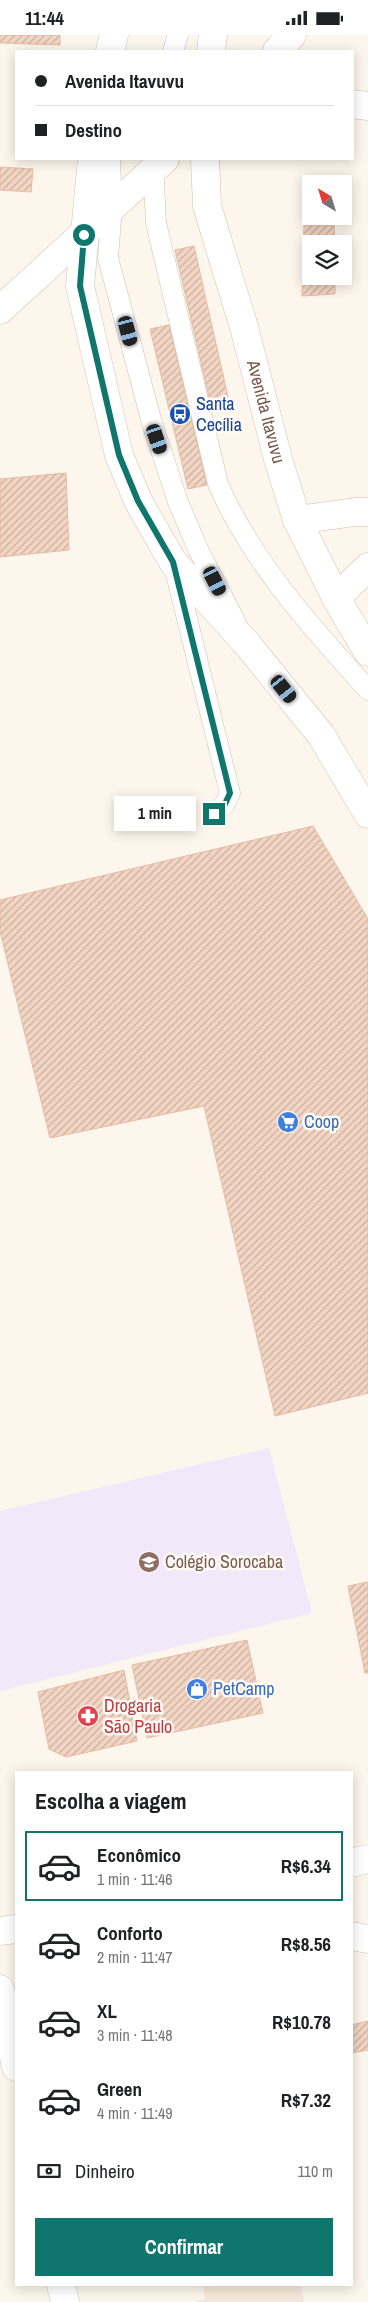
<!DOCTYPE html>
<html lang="pt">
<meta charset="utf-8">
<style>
body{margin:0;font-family:"Archivo Narrow",sans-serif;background:#f2f2f2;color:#202124;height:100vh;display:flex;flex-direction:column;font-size:19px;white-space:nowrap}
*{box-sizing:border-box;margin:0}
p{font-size:16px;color:#757577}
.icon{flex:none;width:28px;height:28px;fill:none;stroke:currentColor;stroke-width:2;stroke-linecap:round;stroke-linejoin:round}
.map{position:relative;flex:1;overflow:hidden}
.panel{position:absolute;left:15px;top:1736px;width:338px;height:515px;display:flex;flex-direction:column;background:#fff;border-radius:0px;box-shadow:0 2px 12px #0003}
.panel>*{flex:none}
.guide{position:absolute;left:15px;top:15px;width:339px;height:110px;border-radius:0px;box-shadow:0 2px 12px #0003;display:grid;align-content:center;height:110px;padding:0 20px;background:#fff}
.needle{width:32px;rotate:322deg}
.controls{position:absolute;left:302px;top:140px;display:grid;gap:10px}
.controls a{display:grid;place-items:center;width:50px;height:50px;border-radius:0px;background:#fff;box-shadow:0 2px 12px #0003;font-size:25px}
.end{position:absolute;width:22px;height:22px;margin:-11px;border:6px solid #0f766e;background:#fff;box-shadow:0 0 0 2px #fff}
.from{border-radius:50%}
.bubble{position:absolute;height:35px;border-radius:0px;background:#fff;box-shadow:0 2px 12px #0003;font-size:16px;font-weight:700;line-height:35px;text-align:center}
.car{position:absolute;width:15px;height:30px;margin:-15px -8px;border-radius:6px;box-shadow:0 0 4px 1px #0007;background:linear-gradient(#222 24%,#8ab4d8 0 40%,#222 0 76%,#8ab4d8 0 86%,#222 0)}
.guide b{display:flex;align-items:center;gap:18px;height:48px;font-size:19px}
.guide b+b{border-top:1px solid #e0e0e0}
.guide i{width:12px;height:12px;background:#202124}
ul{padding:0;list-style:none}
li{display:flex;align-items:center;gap:15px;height:70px;margin:0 10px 8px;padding:0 10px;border:2px solid transparent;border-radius:0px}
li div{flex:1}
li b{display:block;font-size:19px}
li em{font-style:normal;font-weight:700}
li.selected{border-color:#0f766e}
li>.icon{width:45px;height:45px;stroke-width:1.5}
h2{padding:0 20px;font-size:22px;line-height:60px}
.pay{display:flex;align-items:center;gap:12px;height:55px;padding:0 20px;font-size:19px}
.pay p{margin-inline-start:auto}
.primary-button{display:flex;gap:10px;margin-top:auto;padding:10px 20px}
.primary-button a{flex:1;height:58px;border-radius:0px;background:#0f766e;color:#fff;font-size:20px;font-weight:700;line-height:58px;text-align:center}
.status{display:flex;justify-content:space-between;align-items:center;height:35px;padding:0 25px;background:#fff;direction:ltr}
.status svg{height:14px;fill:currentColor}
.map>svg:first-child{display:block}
.residential{fill:#f5e8da}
.education{fill:#f3e8fa}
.building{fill:url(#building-hatch);stroke:#e6bba3}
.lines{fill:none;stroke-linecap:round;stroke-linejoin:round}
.lane-casing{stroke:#d1beb0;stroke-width:21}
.street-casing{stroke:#d1beb0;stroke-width:29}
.secondary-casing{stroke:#d6c0b0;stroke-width:29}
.lane{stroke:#fff;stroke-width:20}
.street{stroke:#fff;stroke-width:28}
.secondary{stroke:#fff;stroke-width:28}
.route{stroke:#0f766e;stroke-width:6}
.labels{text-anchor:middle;stroke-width:5;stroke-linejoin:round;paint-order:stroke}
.transit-label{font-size:18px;fill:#164399;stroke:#fffaf3;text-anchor:start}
.street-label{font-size:18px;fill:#7a5c4d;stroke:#fffaf3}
.shop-label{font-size:18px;fill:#366cbe;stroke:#fffaf3;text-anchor:start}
.education-label{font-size:18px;fill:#785e54;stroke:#fffaf3;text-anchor:start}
.health-label{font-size:18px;fill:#be3a42;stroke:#fffaf3;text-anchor:start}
</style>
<div class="status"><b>11:44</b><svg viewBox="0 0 49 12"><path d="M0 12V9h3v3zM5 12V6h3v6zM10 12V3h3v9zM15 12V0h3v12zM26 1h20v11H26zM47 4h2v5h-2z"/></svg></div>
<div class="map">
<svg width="368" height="2267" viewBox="0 0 368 2267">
<defs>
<pattern id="building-hatch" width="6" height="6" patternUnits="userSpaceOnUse" patternTransform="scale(1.25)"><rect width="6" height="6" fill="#f3d5c3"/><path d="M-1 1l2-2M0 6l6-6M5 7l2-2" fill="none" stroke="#cab0a1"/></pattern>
</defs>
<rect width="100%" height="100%" fill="#fdf6ec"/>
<polygon class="residential" points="203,2250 301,2250 304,2267 194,2267 205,2264"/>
<polygon class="education" points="269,1413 312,1578 0,1656 0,1476"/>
<g class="building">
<polygon points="0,0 60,0 60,10 0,8"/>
<polygon points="0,132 33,134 31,157 0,155"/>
<polygon points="304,190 334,190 335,209 311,209 311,241 335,241 335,259 302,261"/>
<polygon points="194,211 230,371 212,375 175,215"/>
<polygon points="169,290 207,450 188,454 150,294"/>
<polygon points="66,438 69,515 0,522 0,444"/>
<polygon points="313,791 368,884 368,1358 275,1381 204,1071 50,1103 0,896 0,865"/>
<polygon points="368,1547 368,1638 365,1638 348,1551"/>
<polygon points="247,1605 263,1678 147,1703 132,1630"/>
<polygon points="124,1635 137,1706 66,1722 49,1714 38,1657"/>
<polygon points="368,1986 368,2015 351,2018 351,1990"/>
</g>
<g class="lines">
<g class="lane-casing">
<g id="lane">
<polyline points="173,16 178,0"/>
<polyline points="110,124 112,173 108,223 152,388 178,467 198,514 235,586"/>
<path d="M153,127L156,188L218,449C252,527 312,593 368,655"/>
<polyline points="174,531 230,758 225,769 214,779"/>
</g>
</g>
<g class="street-casing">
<g id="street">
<polyline points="352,69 368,71"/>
<polyline points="297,485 355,477 368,477"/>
<polyline points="336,563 368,532"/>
</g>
</g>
<g class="secondary-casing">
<g id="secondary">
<polyline points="110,16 114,0"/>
<polyline points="211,16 213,0"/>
<polyline points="277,16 292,0"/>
<polyline points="92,124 80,251 119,420 138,466 173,527 247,609 321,700 368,779"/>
<path id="s1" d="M205,124L207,171L244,292L278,424L297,485L336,563L368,617"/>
<polyline points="0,275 165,124"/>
<polyline points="351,1828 368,1824"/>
<polyline points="0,1896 16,1894"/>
<polyline points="351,1901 368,1904"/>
<polyline points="0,1954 16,2032"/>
<polyline points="61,2250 65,2267"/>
</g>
</g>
<use href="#lane" class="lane"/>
<use href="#street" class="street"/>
<use href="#secondary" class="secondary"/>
</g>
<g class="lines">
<polyline class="route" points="84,200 80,251 119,420 138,466 173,527 230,758 225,769 214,779"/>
</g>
<defs>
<g id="bus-disc" transform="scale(1.125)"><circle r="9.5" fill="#1a4fb4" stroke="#fffaf3"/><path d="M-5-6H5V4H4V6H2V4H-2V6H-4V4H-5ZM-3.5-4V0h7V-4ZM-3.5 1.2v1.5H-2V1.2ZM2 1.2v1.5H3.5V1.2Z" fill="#fff"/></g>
<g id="supermarket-disc" transform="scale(1.125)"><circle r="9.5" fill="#3f7fe0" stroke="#fffaf3"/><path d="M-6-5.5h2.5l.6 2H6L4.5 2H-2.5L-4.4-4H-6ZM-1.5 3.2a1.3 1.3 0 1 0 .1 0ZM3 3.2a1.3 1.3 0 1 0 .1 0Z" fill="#fff"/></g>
<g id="school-disc" transform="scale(1.125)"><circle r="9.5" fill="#8d6e63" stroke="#fffaf3"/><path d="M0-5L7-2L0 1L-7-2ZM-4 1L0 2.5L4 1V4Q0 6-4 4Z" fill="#fff"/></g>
<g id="shop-disc" transform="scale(1.125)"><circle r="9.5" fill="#3f7fe0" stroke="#fffaf3"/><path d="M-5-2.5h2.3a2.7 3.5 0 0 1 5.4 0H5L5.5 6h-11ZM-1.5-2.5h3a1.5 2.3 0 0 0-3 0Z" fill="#fff"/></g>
<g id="pharmacy-disc" transform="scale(1.125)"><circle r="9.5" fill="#e0444e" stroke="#fffaf3"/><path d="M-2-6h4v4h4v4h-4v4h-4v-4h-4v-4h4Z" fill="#fff"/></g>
</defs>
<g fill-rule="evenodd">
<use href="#bus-disc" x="180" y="379"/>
<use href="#supermarket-disc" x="288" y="1087"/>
<use href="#school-disc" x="149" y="1527"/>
<use href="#shop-disc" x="197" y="1654"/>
<use href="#pharmacy-disc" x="88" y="1681"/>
</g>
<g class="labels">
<g class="transit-label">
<text x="196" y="375">Santa<tspan x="196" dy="21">Cecília</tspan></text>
</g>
<g class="street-label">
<text dy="6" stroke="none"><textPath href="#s1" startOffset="261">Avenida Itavuvu</textPath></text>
</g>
<g class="shop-label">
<text x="304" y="1093">Coop</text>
<text x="213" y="1660">PetCamp</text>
</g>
<g class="education-label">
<text x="165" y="1533">Colégio Sorocaba</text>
</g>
<g class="health-label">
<text x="104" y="1677">Drogaria<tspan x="104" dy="21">São Paulo</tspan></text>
</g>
</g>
</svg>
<div class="controls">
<a><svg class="needle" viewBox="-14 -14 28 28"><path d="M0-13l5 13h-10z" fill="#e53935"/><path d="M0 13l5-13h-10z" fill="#757577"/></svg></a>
<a><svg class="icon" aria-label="layers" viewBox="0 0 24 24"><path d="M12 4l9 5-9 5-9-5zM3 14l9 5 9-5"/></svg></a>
</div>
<i class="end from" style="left:84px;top:200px"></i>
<i class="end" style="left:214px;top:779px"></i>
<div class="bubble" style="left:114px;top:761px;width:82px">1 min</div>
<i class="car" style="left:128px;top:296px;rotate:165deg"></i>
<i class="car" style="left:157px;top:404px;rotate:161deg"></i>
<i class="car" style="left:215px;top:546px;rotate:153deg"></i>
<i class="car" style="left:284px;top:654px;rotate:141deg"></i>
<div class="guide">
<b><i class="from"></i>Avenida Itavuvu</b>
<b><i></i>Destino</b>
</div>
<section class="panel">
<h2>Escolha a viagem</h2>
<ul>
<li class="selected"><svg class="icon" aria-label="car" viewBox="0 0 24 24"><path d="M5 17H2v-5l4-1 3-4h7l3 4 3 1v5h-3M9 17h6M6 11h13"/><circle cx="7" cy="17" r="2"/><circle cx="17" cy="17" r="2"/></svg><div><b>Econômico</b><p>1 min · 11:46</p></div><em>R$6.34</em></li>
<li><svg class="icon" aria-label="car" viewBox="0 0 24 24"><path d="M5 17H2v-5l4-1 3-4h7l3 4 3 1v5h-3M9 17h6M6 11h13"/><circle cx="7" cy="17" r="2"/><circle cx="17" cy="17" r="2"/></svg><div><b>Conforto</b><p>2 min · 11:47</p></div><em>R$8.56</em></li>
<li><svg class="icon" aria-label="car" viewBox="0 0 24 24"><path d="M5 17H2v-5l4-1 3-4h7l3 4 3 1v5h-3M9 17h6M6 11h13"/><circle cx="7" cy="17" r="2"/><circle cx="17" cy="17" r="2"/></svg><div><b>XL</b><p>3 min · 11:48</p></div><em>R$10.78</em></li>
<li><svg class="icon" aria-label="car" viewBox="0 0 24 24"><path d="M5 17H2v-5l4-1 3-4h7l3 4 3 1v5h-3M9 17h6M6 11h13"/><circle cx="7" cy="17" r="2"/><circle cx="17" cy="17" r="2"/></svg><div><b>Green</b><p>4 min · 11:49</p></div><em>R$7.32</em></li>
</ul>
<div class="pay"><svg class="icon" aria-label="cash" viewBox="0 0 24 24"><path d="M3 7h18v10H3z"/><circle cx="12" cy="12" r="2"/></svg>Dinheiro<p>110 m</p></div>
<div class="primary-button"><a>Confirmar</a></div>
</section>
</div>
